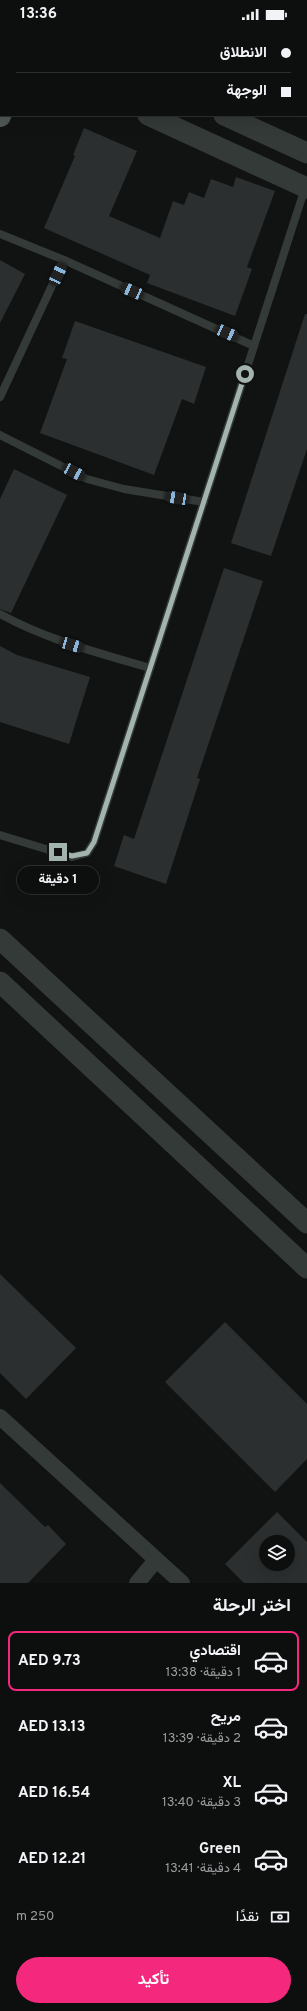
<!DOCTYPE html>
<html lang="ar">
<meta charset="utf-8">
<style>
body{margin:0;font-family:Overpass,Vazirmatn,sans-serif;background:#1b1c1c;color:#f1f3f6;direction:rtl;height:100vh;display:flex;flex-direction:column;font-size:15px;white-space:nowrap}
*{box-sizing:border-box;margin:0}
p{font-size:13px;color:#9a9c9e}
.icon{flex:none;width:22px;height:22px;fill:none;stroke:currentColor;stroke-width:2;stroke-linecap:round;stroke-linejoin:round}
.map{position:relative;height:1555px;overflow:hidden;direction:ltr}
.drawer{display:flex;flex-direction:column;background:#0d0e0e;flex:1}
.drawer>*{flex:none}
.banner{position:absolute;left:0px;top:0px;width:307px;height:88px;box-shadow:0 4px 16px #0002,0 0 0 1px #2d2e2e;direction:rtl;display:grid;align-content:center;height:88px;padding:0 16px;background:#0d0e0e}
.controls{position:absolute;left:259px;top:1507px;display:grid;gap:8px}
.controls a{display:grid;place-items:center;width:36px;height:36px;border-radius:50%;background:#0d0e0e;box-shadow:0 4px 16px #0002,0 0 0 1px #2d2e2e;font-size:20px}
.end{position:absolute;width:18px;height:18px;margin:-9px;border:5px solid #a2b4ad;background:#111;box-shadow:0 0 0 2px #111}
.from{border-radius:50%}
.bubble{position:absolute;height:28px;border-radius:14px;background:#0d0e0e;box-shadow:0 4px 16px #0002,0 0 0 1px #2d2e2e;font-size:13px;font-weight:700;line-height:28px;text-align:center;direction:rtl}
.car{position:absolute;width:12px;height:24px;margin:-12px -6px;border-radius:5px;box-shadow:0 0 3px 1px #0007;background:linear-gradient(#222 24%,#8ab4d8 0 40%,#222 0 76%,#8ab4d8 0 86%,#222 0)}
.banner b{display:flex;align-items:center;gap:14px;height:38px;font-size:15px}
.banner b+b{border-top:1px solid #2d2e2e}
.banner i{width:10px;height:10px;background:#f1f3f6}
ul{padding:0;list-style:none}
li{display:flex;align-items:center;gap:12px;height:60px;margin:0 8px 6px;padding:0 8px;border:2px solid transparent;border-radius:8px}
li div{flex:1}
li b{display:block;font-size:15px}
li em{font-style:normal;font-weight:700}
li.on{border-color:#f4287c}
li>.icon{width:36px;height:36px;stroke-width:1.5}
h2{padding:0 16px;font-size:18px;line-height:48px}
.pay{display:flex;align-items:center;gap:10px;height:44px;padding:0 16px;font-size:15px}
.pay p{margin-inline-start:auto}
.action{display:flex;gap:8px;margin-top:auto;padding:8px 16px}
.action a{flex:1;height:46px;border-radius:24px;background:#f4287c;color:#fff;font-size:16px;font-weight:700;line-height:46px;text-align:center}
.status{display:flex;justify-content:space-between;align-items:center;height:28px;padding:0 20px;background:#0d0e0e;direction:ltr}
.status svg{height:11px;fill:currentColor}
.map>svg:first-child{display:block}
.building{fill:#2c2f2f;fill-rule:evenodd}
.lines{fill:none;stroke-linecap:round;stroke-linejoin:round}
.service{stroke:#343a38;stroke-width:8}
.minor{stroke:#343a38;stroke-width:16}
.tertiary{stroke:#343a38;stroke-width:21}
.primary{stroke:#4e5754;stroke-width:22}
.route{stroke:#a2b4ad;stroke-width:5}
</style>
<div class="status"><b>13:36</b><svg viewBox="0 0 49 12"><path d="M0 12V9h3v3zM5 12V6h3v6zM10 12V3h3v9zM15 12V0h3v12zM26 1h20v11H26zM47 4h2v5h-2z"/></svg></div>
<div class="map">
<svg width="307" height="1555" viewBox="0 0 307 1555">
<rect width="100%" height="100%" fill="#111313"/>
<g class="building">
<polygon points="84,100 137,123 109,188 160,210 173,173 184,177 189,164 204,170 211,151 233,159 236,149 275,163 247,239 252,241 235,288 147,255 150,247 44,200 75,128 73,127"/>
<polygon points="0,232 25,246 0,295"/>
<polygon points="305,286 307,286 307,421 271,528 231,515"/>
<polygon points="75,293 206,339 194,376 182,371 154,447 40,405 67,331 62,330"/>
<polygon points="14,441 67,467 11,585 0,581 0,471"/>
<polygon points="224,540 263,553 197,750 200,751 166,856 114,838 124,807 134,811"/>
<polygon points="0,618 17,627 90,649 69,716 0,694"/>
<polygon points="0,1246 76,1320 26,1371 0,1345"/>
<polygon points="225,1294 307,1376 307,1431 275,1464 165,1354"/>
<polygon points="0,1455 45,1499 48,1497 66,1516 28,1555 0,1555"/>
<path d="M277,1484L307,1514V1555H244L225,1536ZM266,1514H288V1536H266Z"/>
</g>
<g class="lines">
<g class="service">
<polyline points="0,206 64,232 254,318"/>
<polyline points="0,369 64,232"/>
<polyline points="0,407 87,451 124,461 204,474"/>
<path d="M0,586C47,612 99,625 150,640"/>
<polyline points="0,807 72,829 87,825 94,814 305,160"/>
</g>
<g class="minor">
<polyline points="0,1389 182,1555"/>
<polyline points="137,1555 156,1532"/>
</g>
<g class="tertiary">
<polyline points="55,0 56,1"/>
<polyline points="117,1 117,0"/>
<polyline points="148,87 307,160"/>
<polyline points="224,87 307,125"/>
<polyline points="0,911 307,1195"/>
<polyline points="0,954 307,1240"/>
</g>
<g class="primary">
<polyline points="39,1 39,0"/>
<polyline points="0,88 1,85"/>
</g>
</g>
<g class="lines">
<polyline class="route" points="58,824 72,828 87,825 94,814 245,346"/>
</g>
</svg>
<div class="controls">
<a><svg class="icon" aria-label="layers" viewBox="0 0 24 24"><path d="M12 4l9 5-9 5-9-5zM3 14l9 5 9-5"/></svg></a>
</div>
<i class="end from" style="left:245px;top:346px"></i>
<i class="end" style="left:58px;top:824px"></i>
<div class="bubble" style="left:17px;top:838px;width:82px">1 دقيقة</div>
<i class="car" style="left:58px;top:246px;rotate:25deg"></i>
<i class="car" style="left:132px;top:263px;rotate:294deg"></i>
<i class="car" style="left:227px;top:305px;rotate:114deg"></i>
<i class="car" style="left:74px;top:444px;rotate:118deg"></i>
<i class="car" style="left:177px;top:470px;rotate:279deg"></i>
<i class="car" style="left:72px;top:617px;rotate:106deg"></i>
<div class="banner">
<b><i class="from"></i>الانطلاق</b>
<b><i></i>الوجهة</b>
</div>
</div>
<section class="drawer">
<h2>اختر الرحلة</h2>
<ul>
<li class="on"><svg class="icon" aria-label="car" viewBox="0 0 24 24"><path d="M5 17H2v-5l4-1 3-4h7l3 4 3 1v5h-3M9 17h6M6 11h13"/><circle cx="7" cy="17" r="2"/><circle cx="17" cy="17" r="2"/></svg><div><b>اقتصادي</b><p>1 دقيقة · 13:38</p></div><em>AED 9.73</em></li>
<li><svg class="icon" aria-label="car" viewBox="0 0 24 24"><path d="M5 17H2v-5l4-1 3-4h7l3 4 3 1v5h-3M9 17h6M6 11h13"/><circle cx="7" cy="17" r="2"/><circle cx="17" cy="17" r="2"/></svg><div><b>مريح</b><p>2 دقيقة · 13:39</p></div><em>AED 13.13</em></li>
<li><svg class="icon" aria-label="car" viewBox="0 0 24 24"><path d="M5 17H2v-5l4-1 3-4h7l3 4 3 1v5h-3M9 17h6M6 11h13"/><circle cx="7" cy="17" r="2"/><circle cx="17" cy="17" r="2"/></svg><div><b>XL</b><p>3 دقيقة · 13:40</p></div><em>AED 16.54</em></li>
<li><svg class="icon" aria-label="car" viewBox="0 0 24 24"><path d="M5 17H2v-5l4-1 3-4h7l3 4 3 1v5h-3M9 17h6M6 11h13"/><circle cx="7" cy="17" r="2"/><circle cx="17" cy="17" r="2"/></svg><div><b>Green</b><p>4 دقيقة · 13:41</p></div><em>AED 12.21</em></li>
</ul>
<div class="pay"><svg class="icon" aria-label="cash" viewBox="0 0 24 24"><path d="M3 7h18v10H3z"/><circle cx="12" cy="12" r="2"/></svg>نقدًا<p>250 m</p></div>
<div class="action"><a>تأكيد</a></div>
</section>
